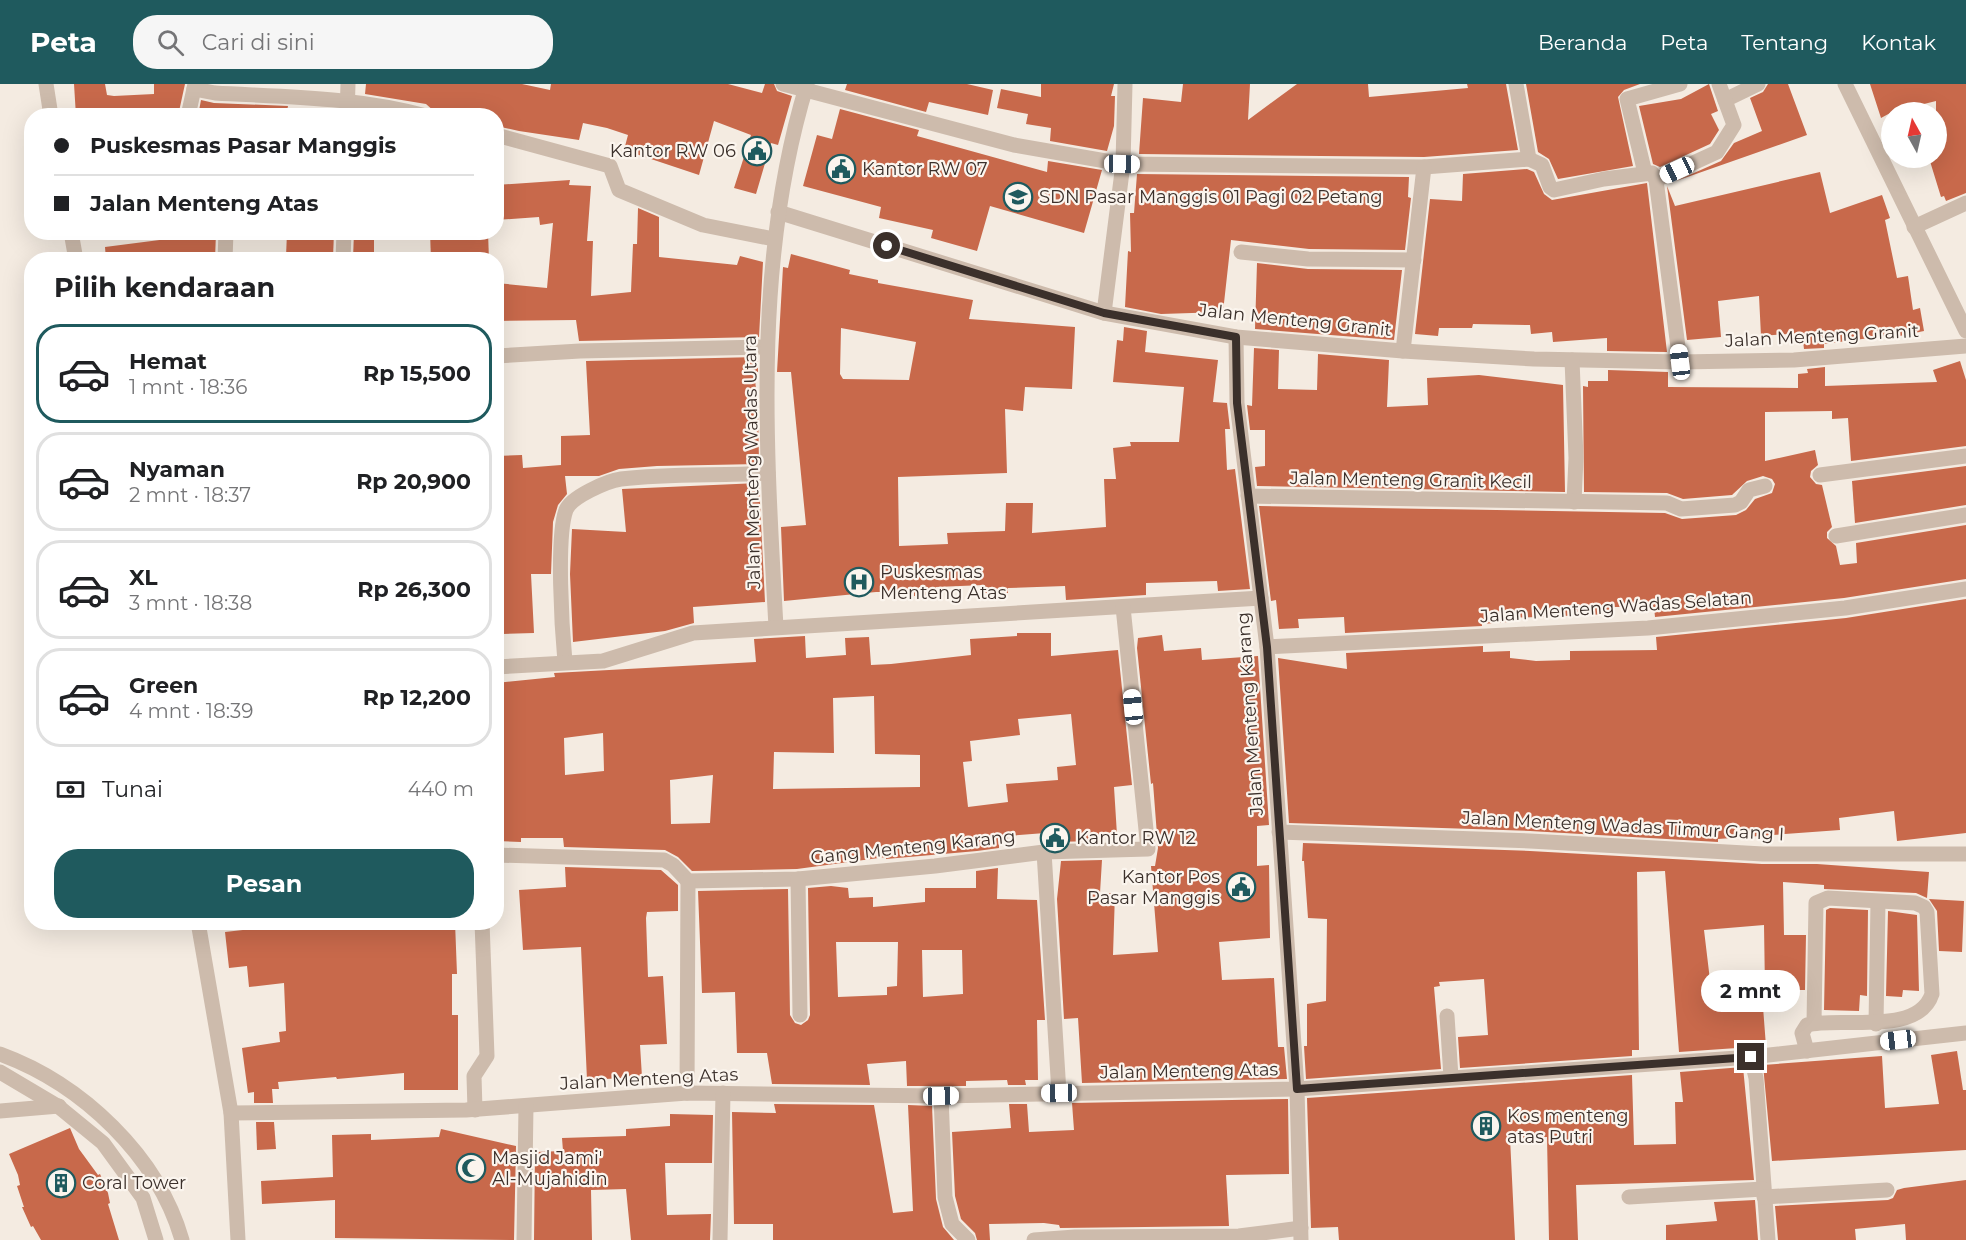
<!DOCTYPE html>
<html lang="id">
<meta charset="utf-8">
<style>
body{margin:0;font-family:Montserrat,sans-serif;background:#f6f6f6;color:#202124;height:100vh;display:flex;flex-direction:column;font-size:22px;white-space:nowrap}
*{box-sizing:border-box;margin:0}
p{font-size:20px;color:#757577}
.icon{flex:none;width:33px;height:33px;fill:none;stroke:currentColor;stroke-width:2;stroke-linecap:round;stroke-linejoin:round}
.map{position:relative;flex:1;overflow:hidden}
.sheet{position:absolute;left:24px;top:168px;width:480px;height:678px;display:flex;flex-direction:column;background:#fff;border-radius:24px;box-shadow:0 6px 24px #0002}
.sheet>*{flex:none}
.guide{position:absolute;left:24px;top:24px;width:480px;height:132px;border-radius:24px;box-shadow:0 6px 24px #0002;display:grid;align-content:center;height:132px;padding:0 30px;background:#fff}
.needle{width:39px;rotate:352deg}
.buttons{position:absolute;left:1881px;top:18px;display:grid;gap:12px}
.buttons a{display:grid;place-items:center;width:66px;height:66px;border-radius:50%;background:#fff;box-shadow:0 6px 24px #0002;font-size:30px}
.end{position:absolute;width:27px;height:27px;margin:-14px;border:8px solid #3b302b;background:#fff;box-shadow:0 0 0 3px #fff}
.from{border-radius:50%}
.bubble{position:absolute;height:42px;border-radius:21px;background:#fff;box-shadow:0 6px 24px #0002;font-size:20px;font-weight:700;line-height:42px;text-align:center}
.car{position:absolute;width:18px;height:36px;margin:-18px -9px;border-radius:8px;box-shadow:0 0 4px 2px #0007;background:linear-gradient(#fff 24%,#345 0 40%,#fff 0 76%,#345 0 86%,#fff 0)}
.guide b{display:flex;align-items:center;gap:21px;height:57px;font-size:22px}
.guide b+b{border-top:2px solid #e0e0e0}
.guide i{width:15px;height:15px;background:#202124}
ul{padding:0;list-style:none}
li{display:flex;align-items:center;gap:18px;height:99px;margin:0 12px 9px;padding:0 18px;border:3px solid #e0e0e0;border-radius:24px}
li div{flex:1}
li b{display:block;font-size:22px}
li em{font-style:normal;font-weight:700}
li.selected{border-color:#1f5a5e}
li>.icon{width:54px;height:54px;stroke-width:1.5}
h2{padding:0 30px;font-size:27px;line-height:72px}
.pay{display:flex;align-items:center;gap:15px;height:66px;padding:0 30px;font-size:22px}
.pay p{margin-inline-start:auto}
.button{display:flex;gap:12px;margin-top:auto;padding:12px 30px}
.button a{flex:1;height:69px;border-radius:24px;background:#1f5a5e;color:#fff;font-size:24px;font-weight:700;line-height:69px;text-align:center}
header{display:flex;align-items:center;gap:36px;box-sizing:border-box;height:84px;padding:0 30px;background:#1f5a5e;color:#fff}
header strong{font-size:28px}
nav{display:flex;gap:33px;margin-inline-start:auto;font-size:21px}
.search{width:420px;height:54px;background:#f6f6f6;display:flex;align-items:center;gap:15px;box-sizing:border-box;padding:0 21px;border-radius:24px;color:#757577;font-size:22px}
.map>svg:first-child{display:block}
.building{fill:#c8694b;fill-rule:evenodd}
.lines{fill:none;stroke-linecap:round;stroke-linejoin:round}
.minor{stroke:#cdbbac;stroke-width:15}
.route{stroke:#3b302b;stroke-width:8}
.labels{text-anchor:middle;stroke-width:4.5;stroke-linejoin:round;paint-order:stroke}
.poi-label{font-size:18px;fill:#3b302b;stroke:#fbf5ee;text-anchor:start}
.street-label{font-size:18px;fill:#3b302b;stroke:#fbf5ee}
</style>
<header>
<strong>Peta</strong>
<div class="search"><svg class="icon" aria-label="search" viewBox="0 0 24 24"><circle cx="10" cy="10" r="6"/><path d="M15 15l6 6"/></svg>Cari di sini</div>
<nav><a>Beranda</a><a>Peta</a><a>Tentang</a><a>Kontak</a></nav>
</header>
<div class="map">
<svg width="1966" height="1156" viewBox="0 0 1966 1156">
<rect width="100%" height="100%" fill="#f4ebe1"/>
<g class="building">
<polygon points="74,0 105,0 107,11 114,12 154,10 154,0 185,0 178,32 76,32"/>
<polygon points="366,0 522,0 550,6 551,0 728,0 762,9 765,0 774,0 777,7 792,12 778,61 771,59 756,110 734,104 751,51 714,37 699,91 624,66 628,51 607,44 583,39 579,56 519,47 496,42 496,32 457,32 435,28 426,20 365,10"/>
<polygon points="847,0 967,0 993,6 988,31 929,18 926,28 845,6"/>
<polygon points="1041,0 1114,0 1111,12 1115,12 1114,42 1107,67 1050,57 1051,44 1026,40 1028,30 997,24 1001,5 1041,13"/>
<polygon points="1183,0 1250,0 1248,36 1297,0 1368,0 1369,13 1468,4 1467,0 1506,0 1518,66 1424,73 1139,70 1143,14 1181,18"/>
<polygon points="1526,0 1640,0 1624,6 1618,13 1633,82 1558,95 1549,75 1538,68"/>
<polygon points="1709,0 1718,27 1711,30 1719,46 1710,60 1660,83 1653,80 1639,22 1681,15"/>
<polygon points="1768,0 1788,0 1807,51 1676,97 1721,77 1734,59 1762,47 1750,14 1763,8"/>
<polygon points="1870,0 1966,0 1966,109 1946,117 1944,112 1941,113 1929,74 1936,74 1936,17 1892,28 1881,34"/>
<polygon points="201,16 214,19 288,22 286,32 198,32"/>
<polygon points="840,25 919,46 917,52 1047,88 1048,77 1102,86 1084,149 990,122 977,167 931,154 933,146 879,134 881,123 803,102 817,51 832,55"/>
<polygon points="1527,85 1534,88 1544,110 1552,116 1647,99 1667,268 1607,267 1607,254 1553,258 1552,248 1531,250 1530,241 1473,240 1472,244 1439,244 1438,252 1415,250 1430,115 1462,117 1463,90"/>
<polygon points="1820,88 1830,129 1882,111 1890,134 1885,136 1897,194 1908,192 1913,226 1920,224 1924,247 1885,255 1885,252 1824,260 1824,264 1804,265 1802,249 1761,252 1759,212 1718,217 1721,253 1687,256 1667,102 1675,122"/>
<polygon points="1137,90 1409,93 1408,113 1411,114 1405,166 1309,165 1231,156 1223,228 1161,230 1125,223 1128,167 1131,168 1130,129 1134,129"/>
<polygon points="570,96 569,101 591,102 587,157 593,157 591,212 631,208 633,160 637,160 638,124 659,133 659,173 737,181 740,172 763,178 759,253 579,257 576,236 496,237 496,199 547,204 553,139 540,141 539,133 496,136 496,101"/>
<polygon points="175,148 216,148 215,176 106,176 105,163 175,154"/>
<polygon points="287,148 334,148 333,174 286,173"/>
<polygon points="354,148 374,148 374,175 353,175"/>
<polygon points="430,148 488,148 489,176 431,176"/>
<path d="M791,170L850,186L849,190L878,196V199L973,216L969,235L1075,243L1072,305L1025,303L1023,327L1005,325L1007,389L898,393L899,462L948,460L947,449L1005,447L1006,419H1033L1032,449L1106,443L1104,395H1116L1113,364L1131,362L1130,358H1179L1184,303L1113,298L1117,256L1123,257L1124,243L1147,247L1145,268L1218,276L1213,318L1227,319L1230,345H1225L1227,386L1235,385L1250,505L1218,507L1217,497L1146,499V511L1066,516L1065,502L1008,504V509H984V501L936,503V513L914,512V508H876L784,517L781,443L806,441L791,288H777L783,183L788,184ZM841,244L916,258L909,296L843,295L840,290Z"/>
<polygon points="1257,179 1308,185 1402,186 1394,256 1255,245"/>
<polygon points="1254,264 1279,266 1278,305 1317,306 1318,270 1389,276 1387,323 1428,321 1427,294 1479,291 1563,301 1565,408 1257,402 1255,383 1265,382 1265,346 1250,346 1247,321 1252,322"/>
<polygon points="758,273 758,288 754,288 758,321 759,380 657,382 619,385 599,392 565,392 567,410 558,421 553,438 551,490 531,490 534,549 503,550 501,491 498,491 499,391 496,391 496,372 522,371 523,384 561,381 561,352 590,351 586,277"/>
<polygon points="1960,277 1966,296 1966,362 1851,377 1848,334 1832,335 1832,327 1765,328 1765,377 1815,366 1818,381 1811,387 1810,393 1816,400 1822,401 1832,443 1827,448 1827,454 1836,462 1840,481 1857,479 1856,459 1966,441 1966,495 1844,514 1655,533 1654,523 1612,523 1612,530 1508,534 1508,538 1482,540 1482,542 1345,549 1344,533 1298,535 1299,544 1279,545 1276,516 1271,517 1259,422 1665,429 1682,435 1736,431 1746,426 1755,415 1772,409 1775,400 1772,395 1763,392 1747,397 1732,411 1683,415 1667,409 1584,408 1583,302 1588,303 1588,297 1608,297 1608,286 1668,288 1668,303 1798,304 1798,290 1808,289 1807,285 1825,283 1825,302 1937,298 1933,286"/>
<polygon points="1966,382 1966,421 1855,439 1852,397"/>
<polygon points="759,399 765,518 693,523 694,539 665,547 573,558 570,490 572,445 626,448 622,405"/>
<polygon points="1966,515 1966,749 1897,757 1894,727 1839,734 1840,746 1718,755 1718,758 1530,747 1289,739 1278,574 1347,585 1346,569 1483,562 1483,568 1510,567 1510,574 1536,577 1570,576 1570,567 1657,566 1656,553 1846,534"/>
<path d="M1017,549H1051V572L1118,566L1132,701L1114,703L1117,751L1104,752V757L1046,758L1045,749L1007,752L1008,755L999,756V764L977,767L886,775V773L797,785L692,787L678,773L665,766L564,763L563,754H521V758L497,757L499,717H496V599L555,593L554,589L756,578L754,555L805,552L806,574L846,571L845,554L869,553L871,581L891,580L971,571L970,555L1017,552ZM874,612L875,670L920,671V703L773,705L774,668L834,669L833,614ZM1071,630L1076,681L1057,683L1058,696L1006,700L1008,718L968,723L963,678L972,677L970,657L1020,651L1018,635ZM603,649L604,687L565,691L564,654ZM713,691L710,739L671,740L670,696Z"/>
<polygon points="1162,551 1164,567 1201,564 1202,576 1258,572 1269,741 1257,742 1257,782 1269,781 1270,854 1219,858 1222,896 1274,894 1278,963 1284,963 1287,995 1082,999 1078,934 1064,935 1057,815 1061,777 1102,776 1100,809 1115,809 1113,871 1158,868 1151,782 1155,782 1158,764 1153,699 1151,700 1137,564 1138,554"/>
<polygon points="1303,759 1530,767 1762,780 1817,780 1929,788 1927,814 1916,809 1824,805 1824,801 1783,798 1784,851 1806,851 1805,906 1765,906 1764,841 1704,846 1712,913 1762,910 1766,962 1679,968 1665,787 1637,788 1639,966 1632,966 1632,972 1460,984 1458,953 1488,951 1484,895 1439,898 1440,902 1434,903 1441,985 1306,995 1304,962 1307,962 1307,920 1326,917 1327,835 1308,834 1304,777 1302,777"/>
<polygon points="565,783 661,786 678,801 678,827 647,828 646,834 648,893 663,892 667,960 640,961 642,993 587,996 581,863 523,866 519,806 566,803"/>
<path d="M998,784L997,815L1037,816L1045,936H1037L1038,996H1025L1026,1001H1008L1007,996L966,997V1002H907L906,977L867,980L870,1001L772,1000L767,969H737L735,908L702,909L698,807L788,805L790,931L795,939L801,941L808,936L810,931L808,804L831,802L848,804L849,814L873,813V823L925,818V804H976V787ZM836,858H898L897,902L887,903V911L838,913ZM922,866H962L963,910L923,913Z"/>
<polygon points="1929,815 1964,817 1962,868 1939,867 1937,827"/>
<polygon points="1830,824 1868,826 1867,912 1860,911 1859,927 1824,926 1826,826"/>
<polygon points="1888,827 1917,831 1919,907 1903,906 1902,913 1886,912"/>
<polygon points="455,838 457,890 452,890 452,931 458,931 458,1006 404,1006 404,989 337,995 336,993 278,998 279,1005 272,1005 273,1019 254,1019 254,1008 248,1009 242,964 280,958 279,948 286,947 284,899 249,903 247,882 229,884 225,848 302,839"/>
<polygon points="1957,967 1963,1006 1966,1006 1966,1066 1772,1077 1763,981 1882,972 1885,1024 1939,1020 1931,971"/>
<polygon points="1743,983 1754,1096 1576,1101 1578,1156 1549,1156 1547,1053 1510,1054 1515,1156 1339,1156 1338,1143 1311,1144 1307,1014 1632,991 1634,1061 1676,1060 1675,1018 1683,1018 1680,988"/>
<polygon points="1288,1015 1289,1090 1226,1091 1229,1142 1060,1144 1059,1141 1044,1139 989,1140 990,1156 977,1156 975,1149 961,1135 955,1112 952,1048 1011,1044 1009,1020 1027,1020 1029,1048 1074,1046 1072,1019"/>
<polygon points="774,1020 874,1021 893,1129 913,1127 908,1021 932,1022 936,1115 943,1143 954,1156 773,1156 773,1140 734,1140 732,1028 776,1029"/>
<polygon points="670,1030 713,1031 712,1079 665,1079 667,1131 711,1130 710,1156 631,1156 626,1105 591,1106 592,1156 534,1156 535,1068 563,1067 562,1054 626,1052 626,1045 670,1042"/>
<polygon points="256,1038 274,1038 276,1065 257,1066"/>
<polygon points="70,1044 79,1065 98,1091 100,1090 108,1109 110,1119 108,1120 119,1156 41,1156 33,1142 31,1143 22,1123 24,1123 17,1102 20,1101 18,1091 9,1070"/>
<polygon points="441,1045 516,1062 514,1156 335,1154 335,1116 262,1120 261,1097 333,1093 332,1051 371,1050 371,1056 439,1053"/>
<polygon points="1966,1096 1966,1156 1906,1156 1905,1140 1855,1145 1856,1156 1778,1156 1775,1122 1888,1116 1893,1114 1897,1106 1904,1104"/>
<polygon points="1755,1116 1758,1156 1666,1156 1666,1141 1717,1137 1714,1118"/>
</g>
<g class="lines">
<g class="minor">
<polyline points="46,0 51,32"/>
<polyline points="783,0 1014,61 1123,80 1424,83 1529,75 1542,81 1550,103 1554,106 1604,95 1652,89 1656,96 1680,278"/>
<polyline points="1516,0 1529,75"/>
<polyline points="1845,0 1966,247"/>
<path d="M194,5L215,9C285,13 358,13 426,32"/>
<polyline points="1725,16 1758,0"/>
<polyline points="188,32 195,0"/>
<polyline points="347,32 348,0"/>
<polyline points="496,51 610,82 619,106 703,141 774,155"/>
<polyline points="1645,89 1627,15 1680,0"/>
<polyline points="1656,96 1717,68 1734,41 1719,0"/>
<polyline points="778,128 1104,229 1236,253 1403,267 1534,275 1680,278 1794,276 1966,262"/>
<polyline points="1914,143 1966,119"/>
<polyline points="71,148 76,176"/>
<polyline points="1241,168 1308,175 1414,176"/>
<polyline points="225,176 226,148"/>
<polyline points="343,176 344,148"/>
<polyline points="1104,229 1123,80 1125,0"/>
<polyline points="1236,253 1237,319 1267,563 1297,1005 1301,1156"/>
<polyline points="1403,267 1424,83"/>
<polyline points="496,272 580,267 767,263"/>
<polyline points="1572,276 1576,374 1574,418"/>
<polyline points="1820,391 1966,372"/>
<polyline points="1248,412 1667,419 1681,425 1735,421 1741,418 1749,406 1765,402"/>
<polyline points="1836,452 1966,431"/>
<path d="M776,543C766,362 753,176 807,0"/>
<polyline points="1267,563 1648,544 1845,524 1966,505"/>
<path d="M565,578C562,546 556,453 566,426C571,413 607,397 621,395C669,389 719,392 768,389"/>
<polyline points="496,583 603,577 693,549 1261,514"/>
<polyline points="1279,748 1530,757 1763,770 1966,770"/>
<polyline points="1044,768 1059,1009"/>
<polyline points="496,771 664,776 673,781 688,797 798,795 935,782 1044,768 1148,765 1123,523"/>
<polyline points="798,795 800,931"/>
<polyline points="198,838 231,1029 238,1156"/>
<polyline points="1447,932 1451,993"/>
<polyline points="1876,940 1878,818"/>
<path d="M1807,967L1802,949L1807,941C1838,932 1918,953 1932,910L1927,828L1924,823L1915,819L1828,814L1816,819L1814,939"/>
<path d="M0,970C82,1000 158,1072 182,1156"/>
<polyline points="1751,973 1756,994 1768,1156"/>
<polyline points="0,988 59,1023 103,1059 143,1114 156,1156"/>
<polyline points="687,1009 688,797"/>
<polyline points="941,1012 945,1113 952,1140 968,1156"/>
<polyline points="475,1026 474,992 487,972 482,838"/>
<polyline points="0,1027 59,1022"/>
<polyline points="231,1029 466,1026 687,1009 941,1012 1297,1005 1751,973 1966,949"/>
<polyline points="1629,1113 1763,1105"/>
<polyline points="1764,1113 1887,1106"/>
<polyline points="524,1156 526,1022"/>
<polyline points="720,1156 723,1009"/>
<polyline points="1034,1156 1075,1153 1239,1152 1301,1144"/>
</g>
</g>
<g class="lines">
<polyline class="route" points="887,162 1104,229 1236,253 1237,319 1267,563 1297,1005 1751,973"/>
</g>
<defs>
<g id="civic-ring" transform="scale(1.5)"><circle r="9.5" fill="#fbf5ee" stroke="#1f5a5e" stroke-width="1.5"/><path d="M-.6-6.5H3V-4.5H.6V-3L4-1V1h2V6H-6V1h2V-1L-.6-3ZM-1.2 2.5V6h2.4V2.5Z" fill="#1f5a5e"/></g>
<g id="school-ring" transform="scale(1.5)"><circle r="9.5" fill="#fbf5ee" stroke="#1f5a5e" stroke-width="1.5"/><path d="M0-5L7-2L0 1L-7-2ZM-4 1L0 2.5L4 1V4Q0 6-4 4Z" fill="#1f5a5e"/></g>
<g id="hospital-ring" transform="scale(1.5)"><circle r="9.5" fill="#fbf5ee" stroke="#1f5a5e" stroke-width="1.5"/><path d="M-5-5h3v3.5h4V-5h3V5h-3V1.5h-4V5h-3Z" fill="#1f5a5e"/></g>
<g id="building-ring" transform="scale(1.5)"><circle r="9.5" fill="#fbf5ee" stroke="#1f5a5e" stroke-width="1.5"/><path d="M-4-6H4V6H1V3H-1V6H-4ZM-2.5-4.3h1.7v1.8h-1.7ZM.8-4.3h1.7v1.8H.8ZM-2.5-1h1.7V.8h-1.7ZM.8-1h1.7V.8H.8Z" fill="#1f5a5e"/></g>
<g id="mosque-ring" transform="scale(1.5)"><circle r="9.5" fill="#fbf5ee" stroke="#1f5a5e" stroke-width="1.5"/><path d="M3.5-4.9A6 6 0 1 0 3.5 4.9A5 5 0 1 1 3.5-4.9Z" fill="#1f5a5e"/></g>
</defs>
<g fill-rule="evenodd">
<use href="#civic-ring" x="757" y="67"/>
<use href="#civic-ring" x="841" y="85"/>
<use href="#school-ring" x="1018" y="113"/>
<use href="#hospital-ring" x="859" y="498"/>
<use href="#civic-ring" x="1055" y="754"/>
<use href="#civic-ring" x="1241" y="803"/>
<use href="#building-ring" x="1486" y="1042"/>
<use href="#mosque-ring" x="471" y="1084"/>
<use href="#building-ring" x="61" y="1099"/>
</g>
<g class="labels">
<g class="poi-label">
<text x="736" y="73" text-anchor="end">Kantor RW 06</text>
<text x="862" y="91">Kantor RW 07</text>
<text x="1039" y="119">SDN Pasar Manggis 01 Pagi 02 Petang</text>
<text x="880" y="494">Puskesmas<tspan x="880" dy="21">Menteng Atas</tspan></text>
<text x="1076" y="760">Kantor RW 12</text>
<text x="1220" y="799" text-anchor="end">Kantor Pos<tspan x="1220" dy="21">Pasar Manggis</tspan></text>
<text x="1507" y="1038">Kos menteng<tspan x="1507" dy="21">atas Putri</tspan></text>
<text x="492" y="1080">Masjid Jami'<tspan x="492" dy="21">Al-Mujahidin</tspan></text>
<text x="82" y="1105">Coral Tower</text>
</g>
<g class="street-label">
<text transform="translate(1295 236) rotate(6)" y="6">Jalan Menteng Granit</text>
<text transform="translate(1822 252) rotate(-3)" y="6">Jalan Menteng Granit</text>
<text transform="translate(752 378) rotate(-91)" y="6">Jalan Menteng Wadas Utara</text>
<text transform="translate(1411 396) rotate(1)" y="6">Jalan Menteng Granit Kecil</text>
<text transform="translate(1616 523) rotate(-4)" y="6">Jalan Menteng Wadas Selatan</text>
<text transform="translate(1250 630) rotate(-94)" y="6">Jalan Menteng Karang</text>
<text transform="translate(1623 742) rotate(3)" y="6">Jalan Menteng Wadas Timur Gang I</text>
<text transform="translate(913 763) rotate(-6)" y="6">Gang Menteng Karang</text>
<text transform="translate(1189 987) rotate(-1)" y="6">Jalan Menteng Atas</text>
<text transform="translate(649 995) rotate(-3)" y="6">Jalan Menteng Atas</text>
</g>
</g>
</svg>
<div class="buttons">
<a><svg class="needle" viewBox="-14 -14 28 28"><path d="M0-13l5 13h-10z" fill="#e53935"/><path d="M0 13l5-13h-10z" fill="#757577"/></svg></a>
</div>
<i class="end from" style="left:887px;top:162px"></i>
<i class="end" style="left:1751px;top:973px"></i>
<div class="bubble" style="left:1701px;top:886px;width:99px">2 mnt</div>
<i class="car" style="left:1122px;top:80px;rotate:91deg"></i>
<i class="car" style="left:1677px;top:86px;rotate:245deg"></i>
<i class="car" style="left:1680px;top:278px;rotate:353deg"></i>
<i class="car" style="left:1133px;top:623px;rotate:354deg"></i>
<i class="car" style="left:1898px;top:956px;rotate:263deg"></i>
<i class="car" style="left:1059px;top:1009px;rotate:269deg"></i>
<i class="car" style="left:941px;top:1012px;rotate:89deg"></i>
<div class="guide">
<b><i class="from"></i>Puskesmas Pasar Manggis</b>
<b><i></i>Jalan Menteng Atas</b>
</div>
<section class="sheet">
<h2>Pilih kendaraan</h2>
<ul>
<li class="selected"><svg class="icon" aria-label="car" viewBox="0 0 24 24"><path d="M5 17H2v-5l4-1 3-4h7l3 4 3 1v5h-3M9 17h6M6 11h13"/><circle cx="7" cy="17" r="2"/><circle cx="17" cy="17" r="2"/></svg><div><b>Hemat</b><p>1 mnt · 18:36</p></div><em>Rp 15,500</em></li>
<li><svg class="icon" aria-label="car" viewBox="0 0 24 24"><path d="M5 17H2v-5l4-1 3-4h7l3 4 3 1v5h-3M9 17h6M6 11h13"/><circle cx="7" cy="17" r="2"/><circle cx="17" cy="17" r="2"/></svg><div><b>Nyaman</b><p>2 mnt · 18:37</p></div><em>Rp 20,900</em></li>
<li><svg class="icon" aria-label="car" viewBox="0 0 24 24"><path d="M5 17H2v-5l4-1 3-4h7l3 4 3 1v5h-3M9 17h6M6 11h13"/><circle cx="7" cy="17" r="2"/><circle cx="17" cy="17" r="2"/></svg><div><b>XL</b><p>3 mnt · 18:38</p></div><em>Rp 26,300</em></li>
<li><svg class="icon" aria-label="car" viewBox="0 0 24 24"><path d="M5 17H2v-5l4-1 3-4h7l3 4 3 1v5h-3M9 17h6M6 11h13"/><circle cx="7" cy="17" r="2"/><circle cx="17" cy="17" r="2"/></svg><div><b>Green</b><p>4 mnt · 18:39</p></div><em>Rp 12,200</em></li>
</ul>
<div class="pay"><svg class="icon" aria-label="cash" viewBox="0 0 24 24"><path d="M3 7h18v10H3z"/><circle cx="12" cy="12" r="2"/></svg>Tunai<p>440 m</p></div>
<div class="button"><a>Pesan</a></div>
</section>
</div>
